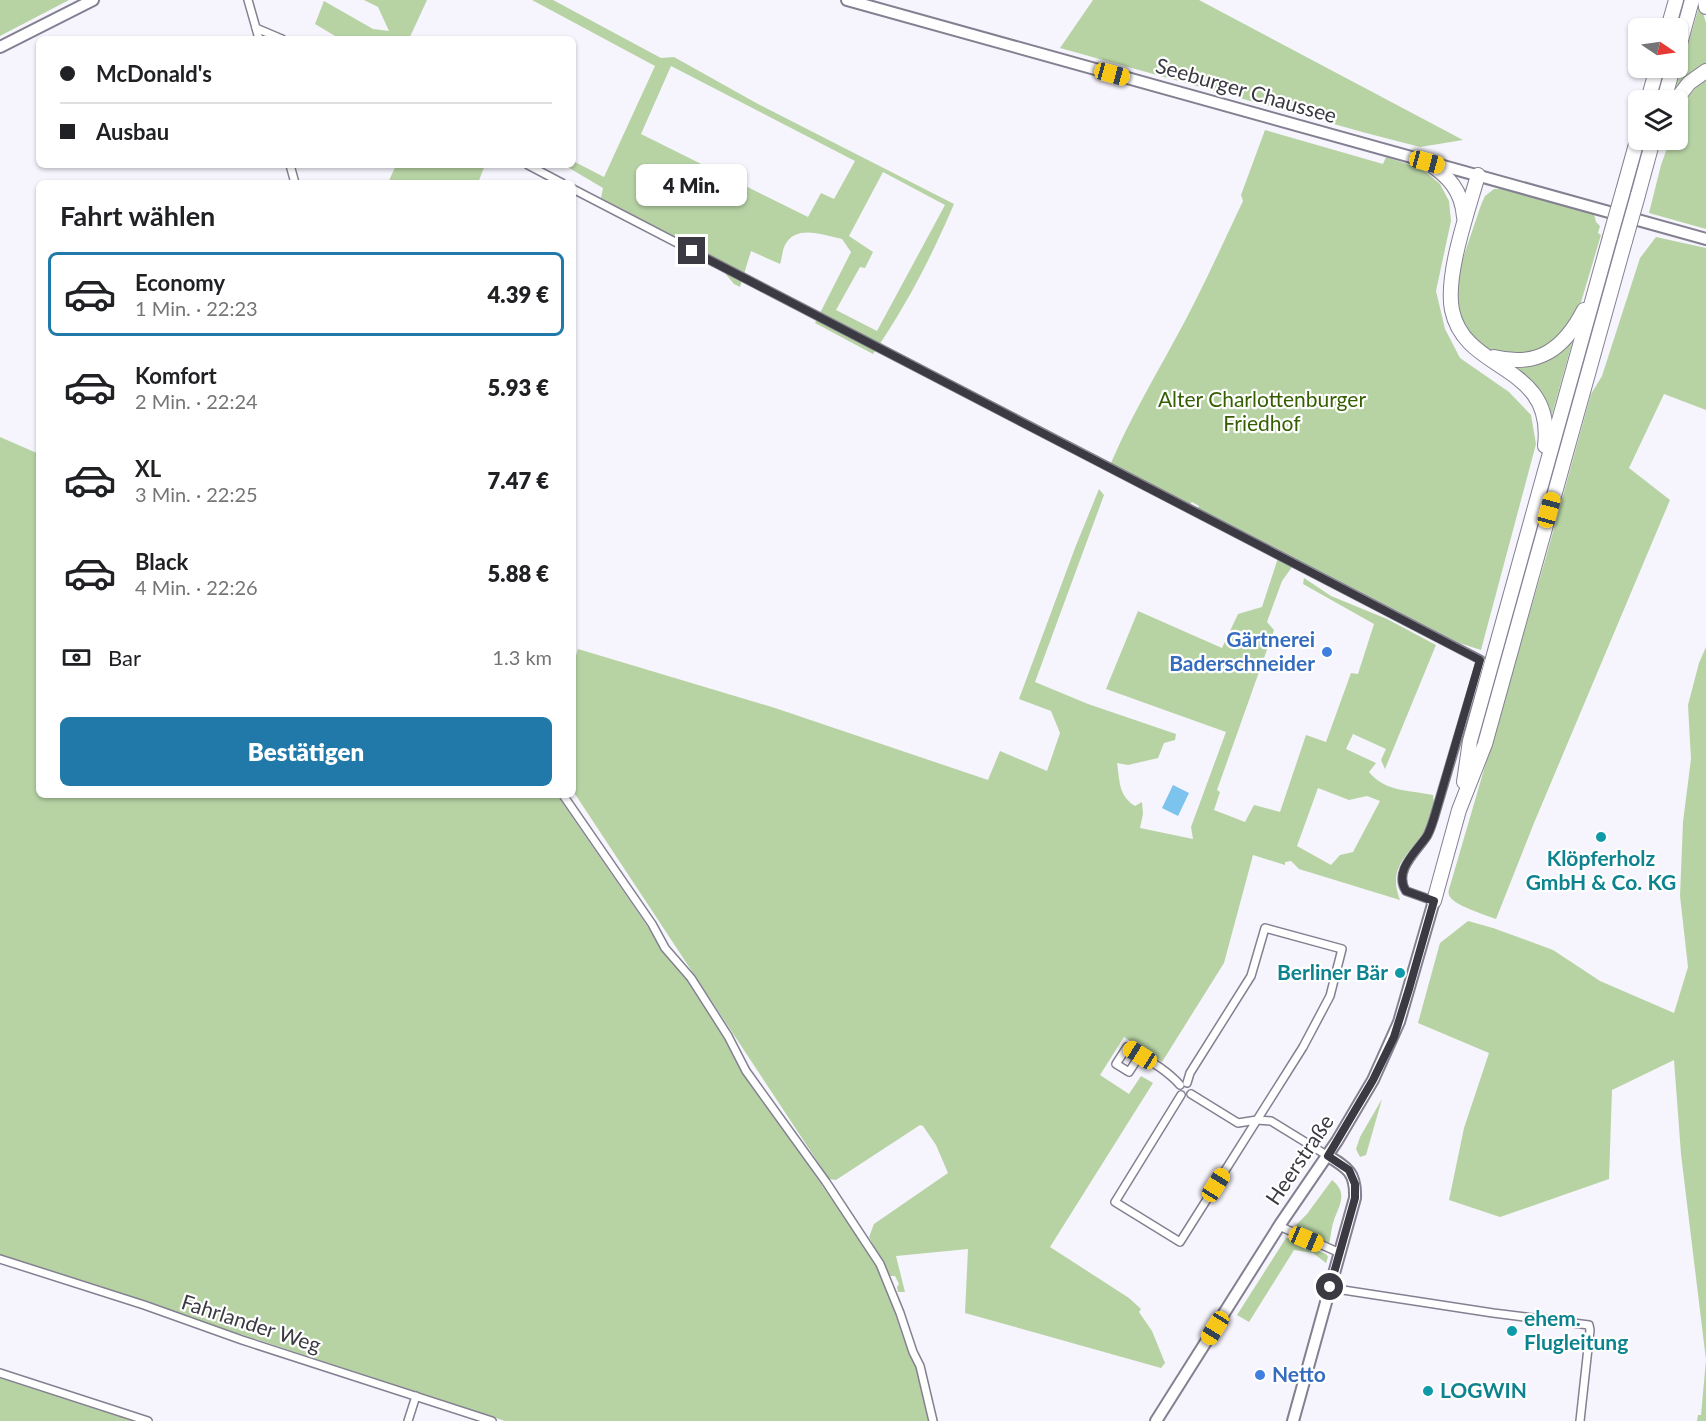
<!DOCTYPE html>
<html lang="de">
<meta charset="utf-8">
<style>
body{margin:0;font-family:Lato,sans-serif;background:#f2f2f2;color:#202124;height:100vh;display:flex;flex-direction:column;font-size:22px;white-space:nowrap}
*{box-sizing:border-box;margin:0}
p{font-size:20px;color:#757577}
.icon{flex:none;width:33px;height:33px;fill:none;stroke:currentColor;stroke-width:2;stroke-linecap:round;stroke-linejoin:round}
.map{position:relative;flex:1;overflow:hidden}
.drawer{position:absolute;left:36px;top:180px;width:540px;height:618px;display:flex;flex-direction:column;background:#fff;border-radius:9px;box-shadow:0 2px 4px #0004}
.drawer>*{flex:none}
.hud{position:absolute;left:36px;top:36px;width:540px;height:132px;border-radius:9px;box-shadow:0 2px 4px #0004;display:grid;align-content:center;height:132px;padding:0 24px;background:#fff}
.needle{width:39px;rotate:103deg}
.fabs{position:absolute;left:1628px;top:18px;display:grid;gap:12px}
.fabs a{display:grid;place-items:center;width:60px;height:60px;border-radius:9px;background:#fff;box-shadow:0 2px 4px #0004;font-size:30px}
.end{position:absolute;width:27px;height:27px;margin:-14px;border:8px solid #3b3941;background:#fff;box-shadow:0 0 0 3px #fff}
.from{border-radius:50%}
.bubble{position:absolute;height:42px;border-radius:9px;background:#fff;box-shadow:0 2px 4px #0004;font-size:20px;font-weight:800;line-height:42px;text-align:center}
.car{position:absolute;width:18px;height:36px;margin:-18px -9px;border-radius:8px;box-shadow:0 0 4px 2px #0007;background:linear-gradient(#f5c518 24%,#345 0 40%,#f5c518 0 76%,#345 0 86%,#f5c518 0)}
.hud b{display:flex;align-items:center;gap:21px;height:57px;font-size:22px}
.hud b+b{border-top:2px solid #e0e0e0}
.hud i{width:15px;height:15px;background:#202124}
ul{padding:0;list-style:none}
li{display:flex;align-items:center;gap:18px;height:84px;margin:0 12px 9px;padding:0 12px;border:3px solid transparent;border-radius:9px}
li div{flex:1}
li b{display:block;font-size:22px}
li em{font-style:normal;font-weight:800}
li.selected{border-color:#2079a8}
li>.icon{width:54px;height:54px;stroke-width:1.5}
h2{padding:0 24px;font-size:27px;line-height:72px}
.pay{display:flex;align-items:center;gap:15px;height:66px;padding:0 24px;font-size:22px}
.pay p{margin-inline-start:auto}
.primary-button{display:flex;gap:12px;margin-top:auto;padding:12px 24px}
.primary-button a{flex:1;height:69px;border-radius:9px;background:#2079a8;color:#fff;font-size:24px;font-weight:800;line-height:69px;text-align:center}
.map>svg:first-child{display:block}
.green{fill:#b7d3a4;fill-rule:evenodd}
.water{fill:#7cc4ee}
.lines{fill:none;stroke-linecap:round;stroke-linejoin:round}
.street-casing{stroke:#848092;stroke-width:10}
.secondary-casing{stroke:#848092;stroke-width:14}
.primary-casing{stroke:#848092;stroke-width:14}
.highway-casing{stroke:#848092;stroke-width:16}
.street{stroke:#fff;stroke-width:7}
.secondary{stroke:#fff;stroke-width:10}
.primary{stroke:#fff;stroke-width:10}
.highway{stroke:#fff;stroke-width:14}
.highway-bridge-casing{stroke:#848092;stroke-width:16;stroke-linecap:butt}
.highway-bridge{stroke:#fff;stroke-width:14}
.route{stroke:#3b3941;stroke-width:8}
.shop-dot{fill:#3f7fe0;stroke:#fff;stroke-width:2}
.culture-dot{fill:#0f9aa8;stroke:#fff;stroke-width:2}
.labels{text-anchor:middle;stroke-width:4.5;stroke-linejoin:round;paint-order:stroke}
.street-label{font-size:21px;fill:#3b3941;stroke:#fff}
.park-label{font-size:21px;fill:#345e00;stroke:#fff}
.shop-label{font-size:21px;font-weight:bold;fill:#366cbe;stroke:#fff;text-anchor:end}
.culture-label{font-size:21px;font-weight:bold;fill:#0d838f;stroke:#fff;text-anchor:start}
</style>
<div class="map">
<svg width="1706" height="1421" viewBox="0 0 1706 1421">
<rect width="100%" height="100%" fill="#f6f4fc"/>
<g class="green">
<polygon points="0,0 69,0 0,36"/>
<polygon points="364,0 427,0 409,39 340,39 315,24 324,1 373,29 389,31 378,7"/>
<path d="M532,0H553L661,58L674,57L758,104L954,204C932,256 905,308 873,354L815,323L851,252L842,239C823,235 796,224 785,245C782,251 782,259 780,264L751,251L740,287L734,284L724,272L674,246L669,235L601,198L603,188L564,165H573V161L604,177L655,66ZM671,66L855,161L834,199L821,193L808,217L641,134ZM883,172L945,205L877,331L836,310L860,267L865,268L873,252L849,236Z"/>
<polygon points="1093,0 1199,0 1463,140 1420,147 1366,133 1060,48"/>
<polygon points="1700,3 1706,23 1706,68 1674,94"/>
<path d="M1706,80V229L1649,213L1661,165L1670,140H1677C1677,114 1684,94 1706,80Z"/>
<path d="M1265,130L1383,164L1386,157L1422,169L1440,184L1449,201L1451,221L1436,291L1445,329L1460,358L1509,392L1531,415L1536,444L1481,650L1459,643L1198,508L1199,506L1192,502L1190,504L1111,463C1132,414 1160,368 1185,321C1206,281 1224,241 1243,201L1241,195Z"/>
<polygon points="396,165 485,165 478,183 388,183"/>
<polygon points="1494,189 1505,189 1594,214 1596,222 1600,226 1598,233 1601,235 1579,309 1564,336 1530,356 1491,352 1479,345 1461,321 1456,306 1456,290 1462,261 1481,205 1485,196"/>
<path d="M1656,237L1706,248V410L1664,394L1629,468L1670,500L1534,823L1496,919C1486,915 1452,905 1449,895C1448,893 1449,888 1450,886L1546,557L1591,394L1602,376L1640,258Z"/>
<polygon points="1570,340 1572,343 1549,425 1503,363"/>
<polygon points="0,437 39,454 39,795 557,795 663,949 689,980 756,1090 880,1269 903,1337 922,1380 930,1421 505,1421 0,1255"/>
<path d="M1099,489L1104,495L1035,682L1088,704L1176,734L1175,740L1164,743L1158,758L1128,765L1117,763C1120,781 1118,795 1135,806L1142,802L1143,814L1140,828L1193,839L1191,827L1226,732L1106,689L1138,611L1222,648L1238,614L1262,607L1278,558L1292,567L1282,581L1267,622L1274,630L1217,790L1220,792L1214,810L1245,822L1254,805L1280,812L1306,735L1326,742L1351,673L1358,674L1374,624L1303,584L1304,578L1331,596L1387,619L1436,645L1385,769L1381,760L1386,749L1353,734L1346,749L1376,763L1369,772C1385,792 1409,790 1433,795C1433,799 1435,805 1435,809C1434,814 1430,821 1427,826C1412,855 1386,864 1400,900L1299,869L1291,861L1285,862V865L1253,855L1224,963L1162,1062L1124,1037L1100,1075L1129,1094L1141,1076L1153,1083L1050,1247L1129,1298L1141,1309L1139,1312L1152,1331L1165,1363L1161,1368L965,1313L968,1249L896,1256L905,1292H898L897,1287L899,1284L895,1276H889L869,1237L874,1224L948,1173L936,1145L923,1126L920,1125L836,1180L829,1179L573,791V665L578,649L775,708L988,780L1000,751L1047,771L1060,733L1051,711L1019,699L1075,548ZM1318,788L1349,800L1367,796L1380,801L1353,852L1340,855L1331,865L1297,846Z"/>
<polygon points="1706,647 1706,1421 1697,1421 1698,1415 1701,1415 1706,1360 1681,1154 1674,1060 1612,1090 1609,1179 1500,1217 1449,1200 1464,1128 1489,1053 1418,1023 1440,943 1468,921 1493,928 1553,950 1600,981 1674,1013 1688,967 1680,896 1683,822 1691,759 1688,705 1699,663"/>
<polygon points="1382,1099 1366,1155 1360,1157 1356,1149 1360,1137"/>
<path d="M1332,1180C1348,1193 1340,1204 1334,1220C1331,1228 1331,1237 1329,1244L1294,1230V1227L1307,1214Z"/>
<polygon points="1286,1238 1292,1238 1291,1240 1326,1254 1328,1257 1326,1263 1313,1253 1294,1250 1249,1322 1237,1315"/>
<polygon points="0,1377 134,1421 0,1421"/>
</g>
<polygon class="water" points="1173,785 1189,793 1178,816 1162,808"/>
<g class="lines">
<g class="street-casing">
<g id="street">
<polyline points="248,0 256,28 282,39"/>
<polyline points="256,28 259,39"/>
<polyline points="290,165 295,183"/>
<polyline points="528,165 562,183"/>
<path d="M573,189L1481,660L1434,818C1432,824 1430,831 1427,836C1417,852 1393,871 1406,891L1434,901"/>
<polyline points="563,795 652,924 665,948 691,978 728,1036 746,1071 826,1182 880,1264 900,1313 913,1352 920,1366 933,1421"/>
<path d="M1140,1055L1129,1072L1116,1064L1127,1047C1145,1058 1166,1069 1180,1085"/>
<polyline points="1191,1094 1238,1123 1257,1120 1271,1121 1328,1156"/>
<polyline points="1181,1095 1115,1202 1180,1242 1303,1047 1330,996 1342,949 1265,928 1251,976 1190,1073 1187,1083"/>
<polyline points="1279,1226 1340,1253"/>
<polyline points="0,1259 144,1305 242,1340 492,1421"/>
<polyline points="1330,1288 1493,1313 1589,1325 1590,1330 1580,1421"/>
<polyline points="0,1373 148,1421"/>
<polyline points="408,1421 416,1396"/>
</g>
</g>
<g class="secondary-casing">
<g id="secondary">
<polyline points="847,0 1706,239"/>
<polyline points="0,47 93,0"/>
<path d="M1293,1421L1355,1198C1356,1173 1348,1168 1328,1156"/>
</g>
</g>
<g class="primary-casing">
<polyline id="primary" points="1156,1421 1281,1223 1337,1141 1373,1080 1399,1022 1434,901"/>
</g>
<g class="highway-casing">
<g id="highway">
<polyline points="1705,0 1706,7"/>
<polyline points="1668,28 1676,0"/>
<polyline points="1677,55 1692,0"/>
<polyline points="1648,100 1657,68"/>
<polyline points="1664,100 1673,68"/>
<polyline points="1676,100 1689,83 1706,71"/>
<path d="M1427,162C1448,176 1462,190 1464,217"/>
<path d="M1478,175C1468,211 1445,275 1452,310C1465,374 1555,362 1545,446"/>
<polyline points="1623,191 1638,137"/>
<polyline points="1638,195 1653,140"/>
<path d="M1494,357C1538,368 1564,349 1584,310"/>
<polyline points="1464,782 1470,741 1610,237"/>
<polyline points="1434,901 1459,810 1485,744 1625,241"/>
</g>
</g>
<use href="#street" class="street"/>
<use href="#secondary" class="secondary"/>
<use href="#primary" class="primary"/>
<use href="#highway" class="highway"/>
<g class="highway-bridge-casing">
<g id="highway-bridge">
<polyline points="1610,237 1623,191"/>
<polyline points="1625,241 1638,195"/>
</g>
</g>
<use href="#highway-bridge" class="highway-bridge"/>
</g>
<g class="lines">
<path class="route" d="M692,251L1480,660L1434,818C1432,824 1430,831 1427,836C1416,852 1393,871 1406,891L1434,901L1409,989L1394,1037L1373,1080L1328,1156L1349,1170L1355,1184V1198L1330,1287"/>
</g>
<g class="shop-dot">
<circle cx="1327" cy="652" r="6"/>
<circle cx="1260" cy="1375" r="6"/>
</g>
<g class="culture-dot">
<circle cx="1601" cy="837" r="6"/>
<circle cx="1400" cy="973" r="6"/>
<circle cx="1512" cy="1331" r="6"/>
<circle cx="1428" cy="1391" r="6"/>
</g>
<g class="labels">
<g class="street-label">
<text transform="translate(1246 91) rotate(16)" y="7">Seeburger Chaussee</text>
<text transform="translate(1300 1160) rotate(-56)" y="7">Heerstraße</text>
<text transform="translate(251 1324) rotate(18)" y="7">Fahrlander Weg</text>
</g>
<g class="park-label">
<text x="1262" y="407">Alter Charlottenburger<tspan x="1262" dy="24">Friedhof</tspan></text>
</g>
<g class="shop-label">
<text x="1315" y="647">Gärtnerei<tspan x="1315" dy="24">Baderschneider</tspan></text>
<text x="1272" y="1382" text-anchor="start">Netto</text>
</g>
<g class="culture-label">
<text x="1601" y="866" text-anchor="middle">Klöpferholz<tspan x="1601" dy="24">GmbH &amp; Co. KG</tspan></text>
<text x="1388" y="980" text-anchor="end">Berliner Bär</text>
<text x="1524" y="1326">ehem.<tspan x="1524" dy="24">Flugleitung</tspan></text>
<text x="1440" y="1398">LOGWIN</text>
</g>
</g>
</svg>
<div class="fabs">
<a><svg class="needle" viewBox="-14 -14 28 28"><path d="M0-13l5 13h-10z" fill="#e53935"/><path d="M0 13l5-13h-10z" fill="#757577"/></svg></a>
<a><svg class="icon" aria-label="layers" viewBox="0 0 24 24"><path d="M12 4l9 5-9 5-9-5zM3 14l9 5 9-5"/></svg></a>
</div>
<i class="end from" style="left:1330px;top:1287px"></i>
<i class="end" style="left:692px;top:251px"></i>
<div class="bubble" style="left:636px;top:164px;width:111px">4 Min.</div>
<i class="car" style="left:1112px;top:74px;rotate:105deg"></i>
<i class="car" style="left:1427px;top:162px;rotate:105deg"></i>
<i class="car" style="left:1549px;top:510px;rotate:15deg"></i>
<i class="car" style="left:1140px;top:1055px;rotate:302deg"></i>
<i class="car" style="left:1216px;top:1185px;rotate:32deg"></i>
<i class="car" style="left:1306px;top:1239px;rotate:113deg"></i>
<i class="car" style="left:1215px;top:1328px;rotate:212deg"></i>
<div class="hud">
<b><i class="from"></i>McDonald's</b>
<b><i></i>Ausbau</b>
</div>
<section class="drawer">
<h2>Fahrt wählen</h2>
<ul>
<li class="selected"><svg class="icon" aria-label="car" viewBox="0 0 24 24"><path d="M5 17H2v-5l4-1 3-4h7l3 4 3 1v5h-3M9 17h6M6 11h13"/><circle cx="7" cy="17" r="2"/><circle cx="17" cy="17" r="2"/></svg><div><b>Economy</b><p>1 Min. · 22:23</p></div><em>4.39 €</em></li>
<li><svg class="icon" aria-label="car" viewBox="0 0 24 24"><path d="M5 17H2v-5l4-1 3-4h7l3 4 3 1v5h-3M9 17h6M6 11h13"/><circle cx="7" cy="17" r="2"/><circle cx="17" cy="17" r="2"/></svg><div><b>Komfort</b><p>2 Min. · 22:24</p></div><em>5.93 €</em></li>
<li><svg class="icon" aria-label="car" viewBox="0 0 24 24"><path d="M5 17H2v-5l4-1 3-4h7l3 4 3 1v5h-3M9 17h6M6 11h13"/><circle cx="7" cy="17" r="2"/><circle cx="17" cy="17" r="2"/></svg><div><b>XL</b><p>3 Min. · 22:25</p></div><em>7.47 €</em></li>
<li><svg class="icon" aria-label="car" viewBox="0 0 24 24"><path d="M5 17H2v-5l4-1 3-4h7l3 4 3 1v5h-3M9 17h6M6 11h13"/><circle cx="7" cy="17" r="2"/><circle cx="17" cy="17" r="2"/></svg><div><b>Black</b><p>4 Min. · 22:26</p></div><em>5.88 €</em></li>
</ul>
<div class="pay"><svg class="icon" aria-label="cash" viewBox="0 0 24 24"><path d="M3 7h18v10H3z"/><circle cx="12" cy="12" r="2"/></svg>Bar<p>1.3 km</p></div>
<div class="primary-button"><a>Bestätigen</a></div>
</section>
</div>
